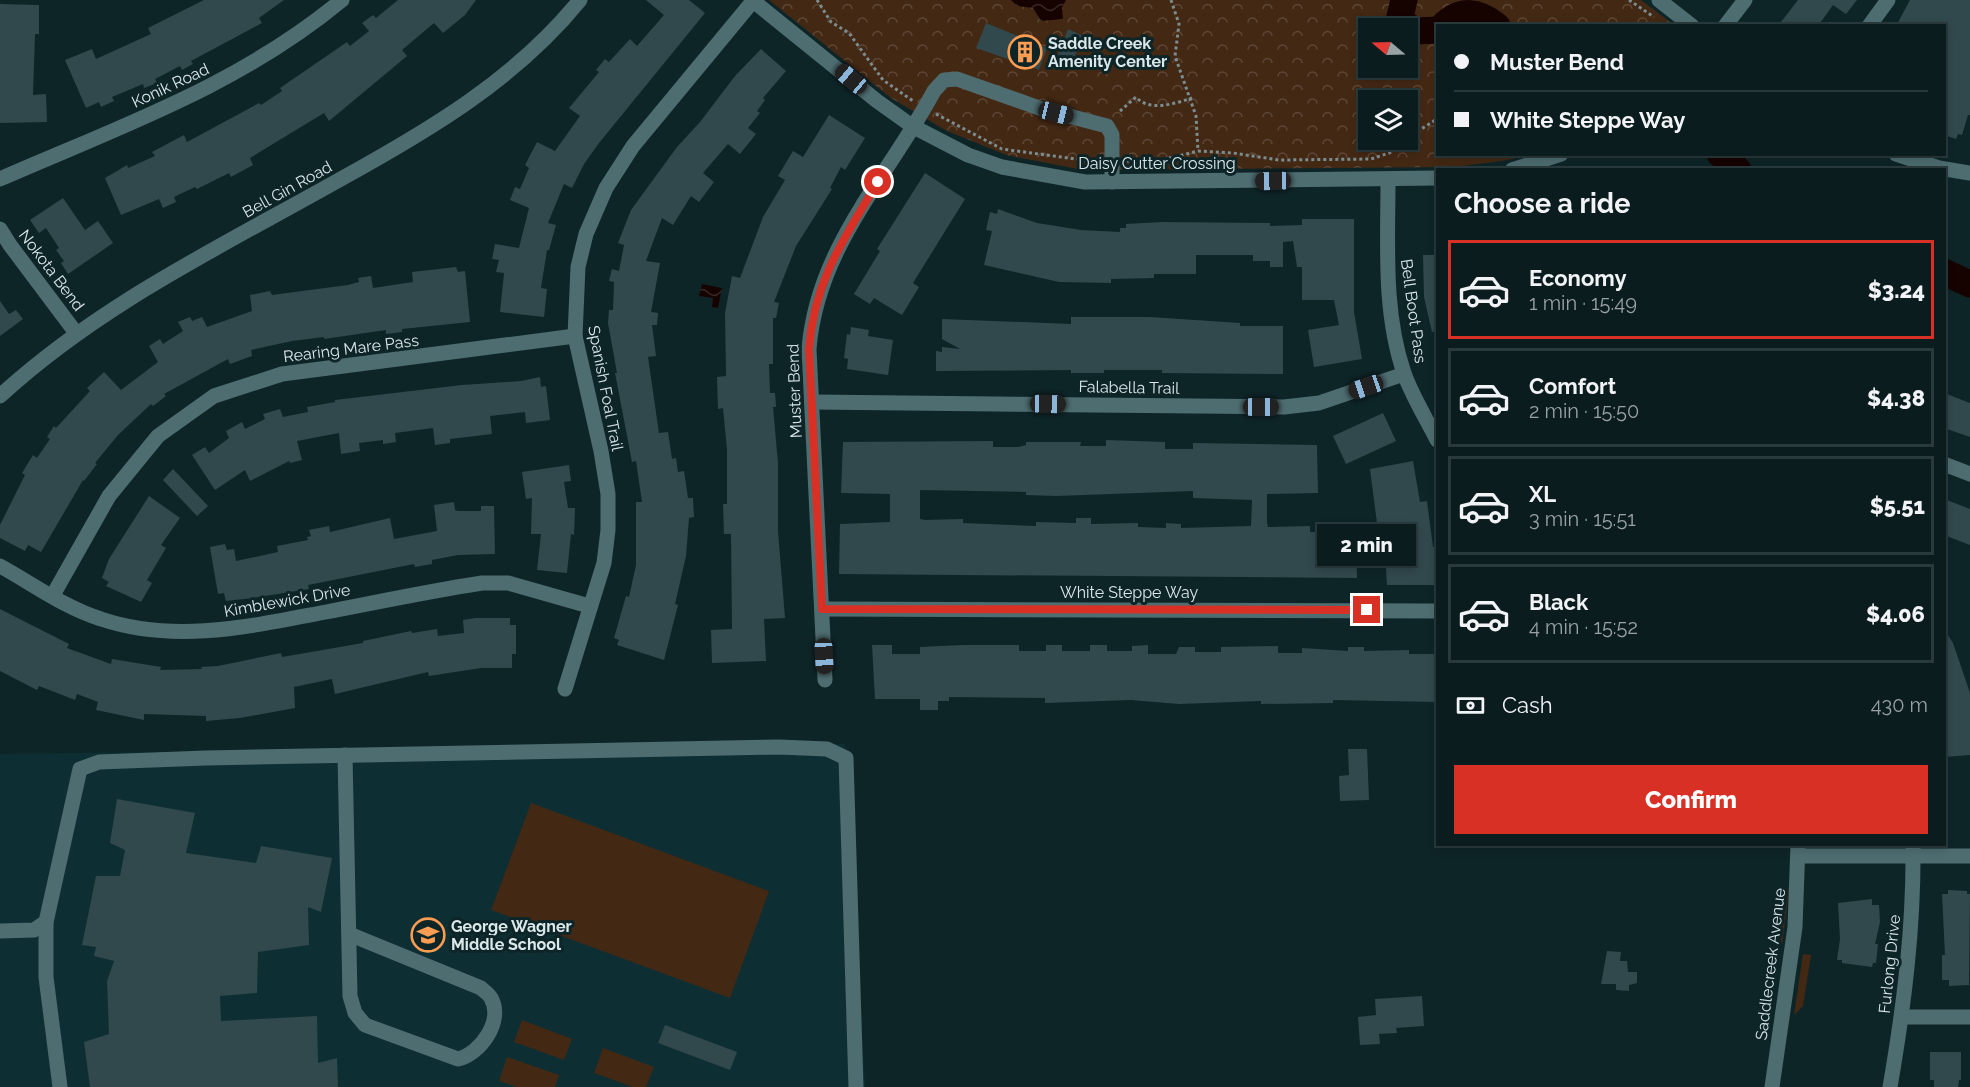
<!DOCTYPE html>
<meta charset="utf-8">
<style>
body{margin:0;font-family:Raleway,sans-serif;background:#132527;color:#f1f3f6;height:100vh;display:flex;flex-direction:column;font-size:22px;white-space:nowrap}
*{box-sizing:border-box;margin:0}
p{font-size:20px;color:#99a1a4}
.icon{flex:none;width:33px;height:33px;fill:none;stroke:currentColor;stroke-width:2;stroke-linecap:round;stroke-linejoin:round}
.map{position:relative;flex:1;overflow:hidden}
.sheet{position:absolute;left:1436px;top:168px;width:510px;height:678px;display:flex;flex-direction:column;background:#0a1c1e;border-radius:0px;box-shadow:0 3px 9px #0003,0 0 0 2px #2a3a3c}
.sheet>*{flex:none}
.guide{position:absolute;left:1436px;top:24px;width:510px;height:132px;border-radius:0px;box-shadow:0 3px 9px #0003,0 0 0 2px #2a3a3c;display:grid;align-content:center;height:132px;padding:0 18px;background:#0a1c1e}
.needle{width:39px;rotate:289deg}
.buttons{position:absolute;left:1358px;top:18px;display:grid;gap:12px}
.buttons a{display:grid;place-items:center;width:60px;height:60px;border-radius:0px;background:#0a1c1e;box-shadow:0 3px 9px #0003,0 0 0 2px #2a3a3c;font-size:30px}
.end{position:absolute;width:27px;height:27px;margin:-14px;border:8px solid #d93025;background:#fff;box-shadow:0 0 0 3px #fff}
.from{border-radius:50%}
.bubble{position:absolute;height:42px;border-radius:0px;background:#0a1c1e;box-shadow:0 3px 9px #0003,0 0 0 2px #2a3a3c;font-size:20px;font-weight:800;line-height:42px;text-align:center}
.car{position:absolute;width:18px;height:36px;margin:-18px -9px;border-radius:8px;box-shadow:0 0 4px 2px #0007;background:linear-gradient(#222 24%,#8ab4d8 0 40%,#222 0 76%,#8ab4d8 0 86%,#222 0)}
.guide b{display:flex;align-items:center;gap:21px;height:57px;font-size:22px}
.guide b+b{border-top:2px solid #2a3a3c}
.guide i{width:15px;height:15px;background:#f1f3f6}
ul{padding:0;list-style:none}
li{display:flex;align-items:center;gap:18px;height:99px;margin:0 12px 9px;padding:0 6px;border:3px solid #2a3a3c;border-radius:0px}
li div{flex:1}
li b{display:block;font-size:22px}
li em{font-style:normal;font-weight:800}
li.selected{border-color:#d93025}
li>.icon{width:54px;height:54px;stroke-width:1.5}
h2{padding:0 18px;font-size:27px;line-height:72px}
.pay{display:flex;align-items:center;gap:15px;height:66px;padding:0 18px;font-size:22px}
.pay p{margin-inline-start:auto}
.button{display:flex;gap:12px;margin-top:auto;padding:12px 18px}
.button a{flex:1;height:69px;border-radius:0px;background:#d93025;color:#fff;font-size:24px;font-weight:800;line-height:69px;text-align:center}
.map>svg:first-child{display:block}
.built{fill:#0d2f34}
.green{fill:#432814}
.park{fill:url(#park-crowns);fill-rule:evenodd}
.water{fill:url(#water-waves)}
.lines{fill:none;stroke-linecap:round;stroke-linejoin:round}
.river{stroke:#160300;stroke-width:27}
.building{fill:#31484c;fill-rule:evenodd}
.path{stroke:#7c8d90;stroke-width:3;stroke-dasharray:3 3;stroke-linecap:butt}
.minor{stroke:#4e6d71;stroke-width:15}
.route{stroke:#d93025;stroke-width:8}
.labels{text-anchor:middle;stroke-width:6;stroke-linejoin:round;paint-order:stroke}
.poi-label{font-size:16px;font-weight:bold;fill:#dbe8ea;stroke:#0e2528;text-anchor:start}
.street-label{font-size:16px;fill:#dbe8ea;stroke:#0e2528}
</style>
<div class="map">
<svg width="1970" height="1087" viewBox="0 0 1970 1087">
<defs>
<pattern id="park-crowns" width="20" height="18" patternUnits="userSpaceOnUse" patternTransform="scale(1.5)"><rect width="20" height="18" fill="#432814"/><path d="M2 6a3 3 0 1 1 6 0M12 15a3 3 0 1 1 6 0" fill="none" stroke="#5e4736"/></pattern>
<pattern id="water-waves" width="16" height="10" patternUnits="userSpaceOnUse" patternTransform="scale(1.5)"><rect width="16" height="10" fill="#160300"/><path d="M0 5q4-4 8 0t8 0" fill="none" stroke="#372825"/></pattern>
</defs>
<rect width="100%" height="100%" fill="#0e2528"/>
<polygon class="built" points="845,744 865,1087 0,1087 0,754"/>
<g class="green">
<polygon points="531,803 769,891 730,998 491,910"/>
<path d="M1789,888L1782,945C1777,925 1774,905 1789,888Z"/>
<polygon points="1803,954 1811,955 1803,1006 1794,1015"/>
<polygon points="522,1020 572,1039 564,1060 514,1042"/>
<polygon points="603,1048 654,1067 646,1087 633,1087 594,1073"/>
<polygon points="507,1057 559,1075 555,1087 517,1087 499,1081"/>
</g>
<path class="park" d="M769,0H1641L1674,25L1437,26V154L1528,155C1503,162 1479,164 1453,167L1083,170L1006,155L945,130L891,98ZM1368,28H1407V68H1368ZM1368,100H1407V140H1368Z"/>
<g class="water">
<polygon points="1011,0 1066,0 1062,8 1063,19 1041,21 1033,8 1017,6"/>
<polygon points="702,284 722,288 718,308 712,307 713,298 699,296"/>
</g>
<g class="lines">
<g class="river">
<polyline points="1404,0 1399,21 1416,31 1437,30"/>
<path d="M1443,26C1461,8 1479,11 1497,26"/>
<polyline points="1720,154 1738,170"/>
<polyline points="1944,272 1970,284"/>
</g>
</g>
<g class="building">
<polygon points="204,0 284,0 259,18 262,23 191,61 193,64 182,70 180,66 155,79 157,83 144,88 143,84 112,97 114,101 101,107 99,102 86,108 65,60 92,49 96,59 151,34 148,28"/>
<polygon points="398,0 476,0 465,15 443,33 434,23 402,50 407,56 329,121 324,113 250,158 253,165 231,177 229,173 197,189 195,187 174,197 176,202 163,208 159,199 121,215 105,178 127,165 128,168 155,156 152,152 184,135 187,142 259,103 261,105 282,91 280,88 347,42 350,46 369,31 362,23 373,15 376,18"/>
<polygon points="646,0 689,0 705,13 599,143 584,164 572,188 564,184 548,223 556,225 549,250 547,250 541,288 547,289 544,317 500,312 504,273 496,272 499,260 492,259 495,244 519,248 529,208 510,200 515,187 520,189 529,168 525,165 537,142 555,151 580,116 569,108 599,72 596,70 605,59 609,62 630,39 637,46 664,15"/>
<polygon points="1798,0 1857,0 1846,14 1833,5 1818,26 1778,26"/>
<polygon points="1910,0 1970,0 1970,115 1968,115 1962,135 1958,134 1956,139 1944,135 1944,26 1896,26"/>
<polygon points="0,4 39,5 39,34 35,34 33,95 46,94 47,122 0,123"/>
<polygon points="986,23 1047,48 1039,70 976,48"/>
<polygon points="1068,29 1083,36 1072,63 1057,57"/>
<polygon points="761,49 786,71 763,98 765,100 757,111 760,113 748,128 756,134 740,154 728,144 703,173 714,182 699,202 691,196 673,225 662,218 646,261 660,263 651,312 658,313 657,325 652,325 656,356 648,357 659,433 668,432 672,459 676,458 678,472 684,471 688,498 693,498 694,517 689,518 686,556 675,604 678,605 664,660 617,645 619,640 614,638 626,596 629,597 636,565 636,502 642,502 636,461 632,462 615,373 617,373 608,323 609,310 613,310 614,282 609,281 612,269 619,271 624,245 618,243 631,210 677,147 700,122 735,76"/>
<polygon points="829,115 865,138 845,170 841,167 830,188 832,189 796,246 774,302 779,303 776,318 773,318 773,364 769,364 770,393 775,393 776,407 773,407 778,463 778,531 785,618 764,619 766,661 712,663 711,630 732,629 731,534 724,534 723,504 727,504 727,450 723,408 718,409 717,377 726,376 725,313 732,276 740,278 763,217 785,180 778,176 793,151 803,157"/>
<polygon points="925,173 965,199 913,283 919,287 902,315 874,298 870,304 854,294 880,251 877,249"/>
<polygon points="63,198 85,230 98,221 113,243 68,274 61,263 64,261 56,250 59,248 46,228 39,233 30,220"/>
<polygon points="998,209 1037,223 1081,230 1120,232 1120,228 1126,228 1126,224 1162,222 1270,223 1270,226 1302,225 1302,219 1354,219 1354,312 1362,359 1314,367 1308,330 1339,325 1334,300 1302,300 1302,267 1297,267 1293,241 1283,242 1283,267 1270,267 1270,261 1253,261 1253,255 1196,255 1196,274 1154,274 1154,278 1111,279 1111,283 1059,282 984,265 992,231 986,230 990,212 997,214"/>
<polygon points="1423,255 1437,255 1437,331 1432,332 1424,297"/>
<polygon points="456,267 458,272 465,271 470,322 402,329 402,332 386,334 386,330 324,339 324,337 292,341 251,350 252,356 230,364 228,359 164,394 166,396 153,406 151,404 118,435 95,463 97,464 84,481 83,480 41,552 28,545 25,551 0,538 0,525 25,475 22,473 33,455 37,458 50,439 47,437 54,426 56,428 90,391 87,388 104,372 121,390 158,362 149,346 160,339 163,344 183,331 178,322 190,317 192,321 202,317 207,327 252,311 250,295 270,291 272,295 348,285 359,282 358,278 371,276 373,288 413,282 412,272"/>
<polygon points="0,301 9,314 16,310 23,319 0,336"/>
<polygon points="1071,317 1150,317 1240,323 1240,326 1283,326 1283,374 1162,373 1162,370 1104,370 1104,373 1071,373 1071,370 936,371 936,351 942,352 942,347 960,349 942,339 942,319 1071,324"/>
<polygon points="851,327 869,330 868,336 893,340 888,375 847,369 848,359 844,358 847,334 850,335"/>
<polygon points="540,377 541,387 546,386 550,420 526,423 525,412 490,416 492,434 450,439 450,443 435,445 433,428 395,433 396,442 383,444 383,440 359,443 360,451 341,454 339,433 297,441 302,460 290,463 289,461 250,481 245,470 215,490 192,455 205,447 209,453 229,438 226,431 242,422 245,429 265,419 263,414 280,409 283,417 308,412 307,407 335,402 335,400 462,385 521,381"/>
<polygon points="1944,393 1970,403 1970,437 1944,428"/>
<polygon points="1383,413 1396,441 1346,464 1333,436"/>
<path d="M1106,440L1165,442V449H1193V443L1317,445L1318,493L1267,494V523L1268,527L1310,526V532L1356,531L1357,578L839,574L840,524L890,522V494L841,493L843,442L993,441V447H1019L1026,445V442H1081L1080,446H1106ZM920,490L1026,492V495L1056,496L1193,491V498L1252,500L1251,526L1181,528V524L1166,523V528L1138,527V523L1091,524V518H1076V523L1036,522V526L963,523V519L925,520L920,519Z"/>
<polygon points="1413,461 1420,502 1427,501 1433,547 1437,547 1437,585 1387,585 1384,538 1379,539 1370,469"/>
<polygon points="569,465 571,481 564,482 568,508 575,508 574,535 571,534 567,573 537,570 541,534 531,534 532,498 526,499 522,472"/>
<polygon points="173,469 208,506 197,516 163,480"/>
<polygon points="149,496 180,518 161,545 166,548 147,580 152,583 141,602 106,586 109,582 102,578 109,559"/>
<polygon points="1947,500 1970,509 1970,545 1944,535 1944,509"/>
<polygon points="454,502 455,510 458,511 481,511 481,506 494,506 495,554 458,555 432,560 432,564 415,567 414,564 308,585 309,589 253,598 226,601 224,593 218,594 210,547 225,544 227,550 234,549 236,561 278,552 277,546 308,540 307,537 311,536 309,530 329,526 330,532 390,518 394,539 437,531 434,505"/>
<polygon points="0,609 69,644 67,648 111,664 112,659 161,667 160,670 202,669 201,667 218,666 281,653 282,657 363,643 363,641 411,631 412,633 437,629 438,636 464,633 463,620 475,618 510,618 510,625 516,625 516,654 512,654 512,668 481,668 429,676 428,672 335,694 332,679 294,687 295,708 240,718 206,721 206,716 144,714 144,720 96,710 98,702 77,694 75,700 39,686 37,690 0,671"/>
<polygon points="1944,629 1953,643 1970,693 1970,755 1944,757"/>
<polygon points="872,645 892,645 892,654 920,654 920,647 962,645 1019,645 1019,651 1046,651 1046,645 1062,645 1062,651 1090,651 1090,645 1107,645 1107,651 1132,651 1132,646 1148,645 1148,654 1176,654 1179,647 1195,647 1195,652 1221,652 1221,647 1278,646 1278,653 1302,653 1302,648 1348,651 1348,647 1364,647 1364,651 1409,650 1409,654 1437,654 1437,702 1333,700 1333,703 1261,704 1261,701 1179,704 1131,700 1045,703 1045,698 949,697 949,701 938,701 938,710 920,710 920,699 875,699"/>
<polygon points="1348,749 1367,749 1369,800 1340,801 1339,776 1349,775"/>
<polygon points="117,799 195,813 186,853 256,863 261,846 332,858 321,912 308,907 309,945 258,952 257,993 220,996 221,1021 317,1016 318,1063 337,1058 338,1087 90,1087 84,1042 109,1034 107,981 114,961 94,956 96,947 82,945 96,876 120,876 125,850 110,843"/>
<polygon points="1948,890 1967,891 1967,894 1970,894 1969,985 1949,986 1949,980 1942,980 1942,955 1945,955 1942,894 1948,894"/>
<polygon points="1872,899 1872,905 1879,905 1880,922 1875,944 1878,944 1876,963 1873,963 1872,967 1842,963 1842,960 1837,960 1840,939 1838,903"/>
<polygon points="1607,951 1621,952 1620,961 1627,961 1628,972 1637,972 1637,983 1629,985 1629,991 1616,990 1616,984 1601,984"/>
<polygon points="1422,996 1424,1026 1396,1028 1397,1033 1379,1034 1380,1044 1360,1045 1358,1017 1376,1015 1375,999"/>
<polygon points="665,1025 737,1052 730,1070 658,1043"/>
<polygon points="1930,1052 1961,1052 1961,1080 1959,1080 1958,1087 1934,1087 1934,1080 1930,1080"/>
</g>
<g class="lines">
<g class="path">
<polyline points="817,0 831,22 849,33 883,80 913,101"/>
<polyline points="1171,0 1179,24 1175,56 1196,116 1198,151"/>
<polyline points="1629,0 1654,17"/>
<path d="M1120,111L1136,97C1149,112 1174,104 1192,98"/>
<polyline points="936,114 1002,149 1098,162"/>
<polyline points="1407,138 1437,119"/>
<polyline points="1127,161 1162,160 1198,151 1233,153 1279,160 1371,159 1392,152 1406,140"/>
</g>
<g class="minor">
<polyline points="752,0 877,101 912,126 968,155 1002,167 1085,182 1437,178"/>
<polyline points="1659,0 1692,26"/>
<polyline points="1725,26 1745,0"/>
<polyline points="1869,26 1888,0"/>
<polyline points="1896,154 1939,168 1970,173"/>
<polyline points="1512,170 1561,154"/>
<path d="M0,179C121,126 238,86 342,0"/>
<path d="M1388,180C1388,244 1383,312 1404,373C1412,396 1426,418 1437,440"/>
<polyline points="0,229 10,245 76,333"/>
<path d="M0,396C100,304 222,246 339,180C428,131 515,80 580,0"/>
<polyline points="813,402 1284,407 1319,403 1404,374"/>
<polyline points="1944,464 1970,474"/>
<path d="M0,566C33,584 65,608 101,619C175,644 252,626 326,612C378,602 430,591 482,583H508L589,606"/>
<polyline points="53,595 109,496 158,436 214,396 282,374 575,336"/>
<polyline points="822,609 1437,611"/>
<path d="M825,680L809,349C817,247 888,177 934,91L944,80L957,79L1042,109L1107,126L1112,135V182"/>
<polyline points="565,689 604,563 608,530 608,494 601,451 575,336 578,267 586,234 606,188 633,146 753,1"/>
<path d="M345,755L350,996L355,1013L365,1025L458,1059C480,1054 504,1021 491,998C489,994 484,991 481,988L349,934"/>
<polyline points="1800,856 1970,856"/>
<polyline points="46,922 46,977 60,1087"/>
<polyline points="0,931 34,930 46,922 80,769 99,762 206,758 779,747 827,749 846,758 856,1087"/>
<polyline points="1902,1017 1970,1017"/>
<polyline points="1772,1087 1795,927 1798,844"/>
<path d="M1890,1087C1904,1006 1914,927 1913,844"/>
</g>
</g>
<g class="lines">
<path class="route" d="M878,182C844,238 814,281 809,349L822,609L1367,610"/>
</g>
<defs>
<g id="building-ring" transform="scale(1.725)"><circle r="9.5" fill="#0e2528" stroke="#fc9d53" stroke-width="1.5"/><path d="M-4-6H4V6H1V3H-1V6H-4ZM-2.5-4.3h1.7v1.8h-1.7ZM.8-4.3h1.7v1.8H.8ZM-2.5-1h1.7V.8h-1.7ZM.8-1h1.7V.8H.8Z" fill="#fc9d53"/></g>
<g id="school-ring" transform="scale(1.725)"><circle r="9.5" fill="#0e2528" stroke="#fc9d53" stroke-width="1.5"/><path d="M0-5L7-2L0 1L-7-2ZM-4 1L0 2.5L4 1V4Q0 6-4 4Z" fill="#fc9d53"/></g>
</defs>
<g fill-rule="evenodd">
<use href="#building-ring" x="1025" y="52"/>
<use href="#school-ring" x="428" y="935"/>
</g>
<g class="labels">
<g class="poi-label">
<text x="1048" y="49">Saddle Creek<tspan x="1048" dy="18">Amenity Center</tspan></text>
<text x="451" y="932">George Wagner<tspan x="451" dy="18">Middle School</tspan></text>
</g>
<g class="street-label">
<text transform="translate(170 85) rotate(-25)" y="6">Konik Road</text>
<text x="1157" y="169">Daisy Cutter Crossing</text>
<text transform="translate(287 189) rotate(-29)" y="6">Bell Gin Road</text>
<text transform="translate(52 270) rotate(53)" y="6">Nokota Bend</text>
<text transform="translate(1414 311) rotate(82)" y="6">Bell Boot Pass</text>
<text transform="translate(351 348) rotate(-7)" y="6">Rearing Mare Pass</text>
<text transform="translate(1129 387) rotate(1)" y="6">Falabella Trail</text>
<text transform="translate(606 388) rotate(79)" y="6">Spanish Foal Trail</text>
<text transform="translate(794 391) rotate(-92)" y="6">Muster Bend</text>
<text x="1129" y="598">White Steppe Way</text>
<text transform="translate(287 600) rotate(-10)" y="6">Kimblewick Drive</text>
<text transform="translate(1770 964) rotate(-83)" y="6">Saddlecreek Avenue</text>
<text transform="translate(1889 964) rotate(-84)" y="6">Furlong Drive</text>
</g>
</g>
</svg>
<div class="buttons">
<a><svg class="needle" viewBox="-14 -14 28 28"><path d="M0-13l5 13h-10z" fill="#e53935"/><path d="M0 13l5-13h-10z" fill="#99a1a4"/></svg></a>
<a><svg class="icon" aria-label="layers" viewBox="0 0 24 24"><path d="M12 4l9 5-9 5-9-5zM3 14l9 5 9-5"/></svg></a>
</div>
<i class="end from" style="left:878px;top:182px"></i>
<i class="end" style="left:1367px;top:610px"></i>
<div class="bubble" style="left:1317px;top:524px;width:99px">2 min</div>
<i class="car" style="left:851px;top:79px;rotate:310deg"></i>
<i class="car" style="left:1056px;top:113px;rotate:104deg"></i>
<i class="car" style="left:1273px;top:181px;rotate:269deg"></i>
<i class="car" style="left:1366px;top:387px;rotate:251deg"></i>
<i class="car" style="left:1048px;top:404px;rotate:91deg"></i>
<i class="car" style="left:1261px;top:407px;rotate:90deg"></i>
<i class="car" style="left:824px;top:656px;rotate:177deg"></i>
<div class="guide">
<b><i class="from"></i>Muster Bend</b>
<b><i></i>White Steppe Way</b>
</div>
<section class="sheet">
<h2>Choose a ride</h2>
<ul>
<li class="selected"><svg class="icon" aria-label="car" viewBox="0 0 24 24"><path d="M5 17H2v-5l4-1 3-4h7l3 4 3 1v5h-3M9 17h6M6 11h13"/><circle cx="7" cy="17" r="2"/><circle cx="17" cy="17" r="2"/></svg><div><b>Economy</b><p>1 min · 15:49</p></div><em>$3.24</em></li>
<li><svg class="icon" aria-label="car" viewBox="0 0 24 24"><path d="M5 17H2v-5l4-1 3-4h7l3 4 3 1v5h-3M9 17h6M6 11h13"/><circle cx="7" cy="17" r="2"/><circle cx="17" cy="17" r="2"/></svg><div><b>Comfort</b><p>2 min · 15:50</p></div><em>$4.38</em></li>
<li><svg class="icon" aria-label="car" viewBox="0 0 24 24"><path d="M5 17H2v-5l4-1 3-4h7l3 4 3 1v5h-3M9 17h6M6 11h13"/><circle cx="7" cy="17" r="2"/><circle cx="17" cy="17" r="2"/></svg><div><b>XL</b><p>3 min · 15:51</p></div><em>$5.51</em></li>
<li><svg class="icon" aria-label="car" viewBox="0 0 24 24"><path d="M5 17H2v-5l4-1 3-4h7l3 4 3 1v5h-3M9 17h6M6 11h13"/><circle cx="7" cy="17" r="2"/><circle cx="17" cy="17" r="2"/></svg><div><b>Black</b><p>4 min · 15:52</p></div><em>$4.06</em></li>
</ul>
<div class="pay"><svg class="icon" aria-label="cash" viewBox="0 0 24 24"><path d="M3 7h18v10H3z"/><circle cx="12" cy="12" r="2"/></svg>Cash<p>430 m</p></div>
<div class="button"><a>Confirm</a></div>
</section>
</div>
